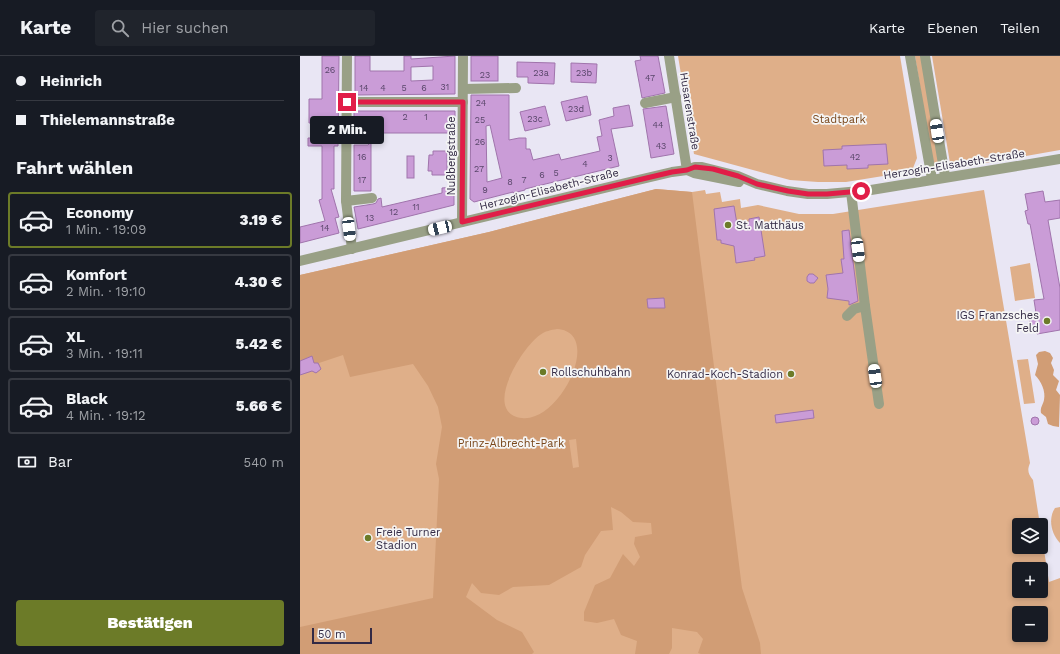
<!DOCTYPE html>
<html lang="de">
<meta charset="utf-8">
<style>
body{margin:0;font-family:"Work Sans",sans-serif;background:#20242c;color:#f1f3f6;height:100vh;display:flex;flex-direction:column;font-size:15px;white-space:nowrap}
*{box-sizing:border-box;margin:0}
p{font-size:13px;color:#9ea1a6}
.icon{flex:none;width:22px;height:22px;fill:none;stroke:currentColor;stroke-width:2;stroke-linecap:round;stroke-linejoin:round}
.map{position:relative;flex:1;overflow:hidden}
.drawer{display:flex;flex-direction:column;background:#171b24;width:300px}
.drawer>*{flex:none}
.banner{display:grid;align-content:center;height:88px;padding:0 16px;background:#171b24}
.tools{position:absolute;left:712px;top:462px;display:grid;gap:8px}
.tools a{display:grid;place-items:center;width:36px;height:36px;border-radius:4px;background:#171b24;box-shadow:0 2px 6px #0003;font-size:20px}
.scale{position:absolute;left:12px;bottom:10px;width:60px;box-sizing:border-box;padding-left:4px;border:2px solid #332a45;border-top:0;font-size:11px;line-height:14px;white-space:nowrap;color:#332a45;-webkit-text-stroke:3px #f5f5f5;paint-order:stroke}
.end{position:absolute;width:18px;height:18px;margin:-9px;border:5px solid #e11d48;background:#fff;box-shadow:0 0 0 2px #fff}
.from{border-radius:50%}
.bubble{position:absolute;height:28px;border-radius:4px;background:#171b24;box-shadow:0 2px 6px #0003;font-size:13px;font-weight:800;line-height:28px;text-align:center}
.car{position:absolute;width:12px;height:24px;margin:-12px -6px;border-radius:5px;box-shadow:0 0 3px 1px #0007;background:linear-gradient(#fff 24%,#345 0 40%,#fff 0 76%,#345 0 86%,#fff 0)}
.banner b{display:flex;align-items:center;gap:14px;height:38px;font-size:15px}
.banner b+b{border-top:1px solid #363941}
.banner i{width:10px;height:10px;background:#f1f3f6}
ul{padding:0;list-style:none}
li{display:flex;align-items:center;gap:12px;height:56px;margin:0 8px 6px;padding:0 8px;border:2px solid #363941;border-radius:4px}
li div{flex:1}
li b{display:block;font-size:15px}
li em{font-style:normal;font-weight:800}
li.current{border-color:#6c7b28}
li>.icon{width:36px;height:36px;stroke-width:1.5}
h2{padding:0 16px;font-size:18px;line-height:48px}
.pay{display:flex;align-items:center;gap:10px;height:44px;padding:0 16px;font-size:15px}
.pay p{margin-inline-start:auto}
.button{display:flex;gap:8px;margin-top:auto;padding:8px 16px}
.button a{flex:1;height:46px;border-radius:4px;background:#6c7b28;color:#fff;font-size:16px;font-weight:800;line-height:46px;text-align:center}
header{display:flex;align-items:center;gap:24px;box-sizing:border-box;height:56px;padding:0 20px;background:#171b24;border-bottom:1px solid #363941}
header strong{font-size:19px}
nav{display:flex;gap:22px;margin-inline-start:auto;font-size:14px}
.search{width:280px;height:36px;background:#20242c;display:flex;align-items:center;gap:10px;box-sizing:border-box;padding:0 14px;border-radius:4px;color:#9ea1a6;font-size:15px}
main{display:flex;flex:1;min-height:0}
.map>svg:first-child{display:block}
.green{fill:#dfaf89;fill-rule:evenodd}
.forest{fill:#d19d75;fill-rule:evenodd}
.building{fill:#ca9cd7;stroke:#a074ac;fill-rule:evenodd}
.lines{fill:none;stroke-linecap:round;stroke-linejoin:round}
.minor{stroke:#99a086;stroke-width:10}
.route{stroke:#e11d48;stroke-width:5}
.poi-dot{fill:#6c7b28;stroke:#f5f5f5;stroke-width:1.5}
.labels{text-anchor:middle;stroke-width:3.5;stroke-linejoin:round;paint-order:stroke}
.number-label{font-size:9px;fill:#59466a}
.street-label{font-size:11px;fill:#332a45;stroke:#f5f5f5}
.park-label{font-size:11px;fill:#7a481c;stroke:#f5f5f5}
.poi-label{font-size:11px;fill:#332a45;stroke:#f5f5f5;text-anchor:start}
</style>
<header>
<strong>Karte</strong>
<div class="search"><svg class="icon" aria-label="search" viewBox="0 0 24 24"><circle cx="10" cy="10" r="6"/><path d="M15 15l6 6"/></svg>Hier suchen</div>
<nav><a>Karte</a><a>Ebenen</a><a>Teilen</a></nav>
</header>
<main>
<section class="drawer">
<div class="banner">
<b><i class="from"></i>Heinrich</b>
<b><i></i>Thielemannstraße</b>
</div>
<h2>Fahrt wählen</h2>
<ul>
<li class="current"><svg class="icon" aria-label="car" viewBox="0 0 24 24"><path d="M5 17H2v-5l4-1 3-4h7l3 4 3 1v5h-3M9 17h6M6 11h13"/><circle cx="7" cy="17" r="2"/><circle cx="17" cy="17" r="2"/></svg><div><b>Economy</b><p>1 Min. · 19:09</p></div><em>3.19 €</em></li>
<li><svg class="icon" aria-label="car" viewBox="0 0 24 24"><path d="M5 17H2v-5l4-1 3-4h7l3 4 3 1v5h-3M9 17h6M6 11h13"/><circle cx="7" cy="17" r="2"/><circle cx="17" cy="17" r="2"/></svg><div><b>Komfort</b><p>2 Min. · 19:10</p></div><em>4.30 €</em></li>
<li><svg class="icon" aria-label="car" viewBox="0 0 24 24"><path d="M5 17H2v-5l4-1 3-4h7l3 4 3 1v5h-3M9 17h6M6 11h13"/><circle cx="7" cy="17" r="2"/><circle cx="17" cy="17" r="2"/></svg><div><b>XL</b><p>3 Min. · 19:11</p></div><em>5.42 €</em></li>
<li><svg class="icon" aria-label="car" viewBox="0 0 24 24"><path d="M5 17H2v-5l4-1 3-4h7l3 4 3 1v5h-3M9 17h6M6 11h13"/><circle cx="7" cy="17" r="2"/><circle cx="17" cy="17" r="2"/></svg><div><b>Black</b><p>4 Min. · 19:12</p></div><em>5.66 €</em></li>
</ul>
<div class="pay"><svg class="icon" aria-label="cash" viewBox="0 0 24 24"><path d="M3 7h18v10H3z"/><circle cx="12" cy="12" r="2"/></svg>Bar<p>540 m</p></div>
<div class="button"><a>Bestätigen</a></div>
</section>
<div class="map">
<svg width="760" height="598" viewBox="0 0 760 598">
<rect width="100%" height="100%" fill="#e9e6f4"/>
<g class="green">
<polygon points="378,0 600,0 617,102 613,112 608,116 546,126 518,126 490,124 394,98"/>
<polygon points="615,0 621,0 640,108 633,110"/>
<polygon points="632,0 760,0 760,94 651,113"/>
<path d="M356,133L392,136L405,134L406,138L420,136L422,146L440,143L441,152L458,149L499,158H533L684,134L730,407C727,414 728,418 733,424L740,469H719V491H741V475L749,526L760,522V598H0V219L189,176ZM719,513H741V535H719ZM719,557H741V579H719Z"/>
<polygon points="730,207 735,242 715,245 710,211"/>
<polygon points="728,303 735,347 724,348 717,304"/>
<path d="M760,451V487C751,478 748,462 755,452Z"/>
</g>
<g class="forest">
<path d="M356,133L392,136L442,532L460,587L461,598H401L398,597L403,583L397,576L372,572V592L369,598H335L337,585L321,579L314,563L297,567L284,565V556L295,529L310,522L323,498L334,510L340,501L334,488L335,481L352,478L351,467L333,466L321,456L311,451L313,474L301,475L285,499L281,511L249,529L213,531L199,539L181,537L172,527L166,541L197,564L222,576L234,596L232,598H0V571L133,542L139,423L136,408L142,371L138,351L128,330L113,308L50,321L43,299L19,307L21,313L16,317L12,315L0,319V219L189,176ZM257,273C304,276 260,367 222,362C181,357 222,291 240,279C245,275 251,274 257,273ZM276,383L279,411L273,412L269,384Z"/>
<path d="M745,295L750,297L753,302L751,307L754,314L753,319L759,325L756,334L760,339L759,371L753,370L748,368L746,361L741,357C740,351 743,349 744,344C746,335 741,325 735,319L738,308L736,299L739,296Z"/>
</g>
<g class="building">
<polygon points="22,0 39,0 38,90 34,90 34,133 31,133 39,161 35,162 39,177 0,187 0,171 25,165 19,144 22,143 22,90 8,90 8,82 23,82 23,67 9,67 9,43 22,43"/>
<path d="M55,0H70V15H104V0H111V3L155,0V38L55,39ZM133,10V24L111,25V11Z"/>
<rect x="171" y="0" width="27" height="25"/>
<polygon points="340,0 358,0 365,37 342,42 335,5 341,4"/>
<polygon points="217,6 255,7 254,28 228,27 228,21 217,21"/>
<polygon points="271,7 297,8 296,27 271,26"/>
<path d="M171,39H209V84L219,82H226V93H230L233,104L259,98L261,104L300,95L297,81L302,80L299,64L314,60L313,52L329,49L333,70L311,73L319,110L225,133V134L213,137V136L174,146L170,143ZM190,69L202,122L187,126L186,70Z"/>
<polygon points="287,40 291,59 266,65 261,46"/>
<polygon points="245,50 250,69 225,75 220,56"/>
<polygon points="366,50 374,98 351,102 343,53"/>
<polygon points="54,55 155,55 155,77 78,77 78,86 71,87 71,135 54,135 54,89 68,89 70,87 71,83 68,77 54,76"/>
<polygon points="586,88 588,108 568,109 568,112 547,113 547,109 524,110 523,94 542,93 542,90"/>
<polygon points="133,95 147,95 147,119 132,119 132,115 128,115 129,99 133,99"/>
<rect x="107" y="100" width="7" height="22"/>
<polygon points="154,131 154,149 58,173 54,151 73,148 76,147 78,143 81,142 82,151 142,137 142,132"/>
<polygon points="743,135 745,146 760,144 760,162 748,164 760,232 760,274 737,278 736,275 731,276 729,262 734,262 733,258 736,257 734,244 744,243 730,168 728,168 725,155 728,154 725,138"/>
<polygon points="434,150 437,168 449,166 449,163 459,161 465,200 454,202 455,204 436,207 434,190 421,187 421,184 417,184 414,153"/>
<polygon points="549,174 558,245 549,249 549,245 527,242 528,233 526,219 543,217 541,203 544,203 542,175"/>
<polygon points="509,218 513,218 518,222 514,227 510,227 507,225 507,221"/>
<polygon points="364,242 365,252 348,252 347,243"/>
<polygon points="12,300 14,307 18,307 21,313 16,317 12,315 0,319 0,305"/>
<polygon points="513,354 514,362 476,367 475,359"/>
<circle cx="735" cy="365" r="4"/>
</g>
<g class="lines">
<g class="minor">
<polyline points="47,0 46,145 52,193"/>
<polyline points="369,0 387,114"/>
<polyline points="610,0 632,123"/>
<polyline points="625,0 645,120"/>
<polyline points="163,33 216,32"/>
<polyline points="47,46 163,46"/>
<polyline points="345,47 376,41"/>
<polyline points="46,82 65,83"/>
<polyline points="387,114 394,117 439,126"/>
<polyline points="551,136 565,250 579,348"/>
<polyline points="46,145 72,142"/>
<polyline points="162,166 163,0"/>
<polyline points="0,205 338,124 372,116 387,114 395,111 402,111 438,120 457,128 487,135 508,138 527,138 571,134 760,103"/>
<polyline points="547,260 554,253 565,250"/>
</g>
</g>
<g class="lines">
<polyline class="route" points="47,46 163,46 162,166 338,124 372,116 387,114 395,111 413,113 438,120 457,128 488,135 508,138 527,138 561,135"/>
</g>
<g class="poi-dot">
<circle cx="428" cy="169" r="4"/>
<circle cx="747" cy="265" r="4"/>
<circle cx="243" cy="316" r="4"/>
<circle cx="491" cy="318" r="4"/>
<circle cx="68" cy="482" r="4"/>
</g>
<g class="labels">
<g class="number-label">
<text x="30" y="17">26</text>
<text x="241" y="20">23a</text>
<text x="284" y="20">23b</text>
<text x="185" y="22">23</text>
<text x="350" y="25">47</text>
<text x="145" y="34">31</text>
<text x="64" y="35">14</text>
<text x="83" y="35">4</text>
<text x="104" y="35">5</text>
<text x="124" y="35">6</text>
<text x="181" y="50">24</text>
<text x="276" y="56">23d</text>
<text x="105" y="64">2</text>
<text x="126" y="64">1</text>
<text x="235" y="66">23c</text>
<text x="180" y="67">25</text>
<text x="358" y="72">44</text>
<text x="180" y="89">26</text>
<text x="361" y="93">43</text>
<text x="62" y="104">16</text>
<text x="555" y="104">42</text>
<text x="310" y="105">3</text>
<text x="285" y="111">4</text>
<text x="179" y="116">27</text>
<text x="256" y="120">5</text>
<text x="242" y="122">6</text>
<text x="62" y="127">17</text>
<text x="224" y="127">7</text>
<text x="210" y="129">8</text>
<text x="185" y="137">9</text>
<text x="116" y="154">11</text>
<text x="94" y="159">12</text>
<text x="70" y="165">13</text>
<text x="25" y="175">14</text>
</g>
<g class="street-label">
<text transform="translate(390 55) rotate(81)" y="4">Husarenstraße</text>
<text transform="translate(151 100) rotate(-90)" y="4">Nußbergstraße</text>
<text transform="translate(654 108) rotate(-9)" y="4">Herzogin-Elisabeth-Straße</text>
<text transform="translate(249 133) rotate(-14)" y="4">Herzogin-Elisabeth-Straße</text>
</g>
<g class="park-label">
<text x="539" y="67">Stadtpark</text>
<text x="211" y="391">Prinz-Albrecht-Park</text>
</g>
<g class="poi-label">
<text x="436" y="173">St. Matthäus</text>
<text x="739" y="263" text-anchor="end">IGS Franzsches<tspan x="739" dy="13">Feld</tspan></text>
<text x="251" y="320">Rollschuhbahn</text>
<text x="483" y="322" text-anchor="end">Konrad-Koch-Stadion</text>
<text x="76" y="480">Freie Turner<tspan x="76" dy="13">Stadion</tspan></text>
</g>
</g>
</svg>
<div class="tools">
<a><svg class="icon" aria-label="layers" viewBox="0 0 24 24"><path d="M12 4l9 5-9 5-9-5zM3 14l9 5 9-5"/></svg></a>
<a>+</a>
<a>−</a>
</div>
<div class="scale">50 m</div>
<i class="end from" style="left:561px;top:135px"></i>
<i class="end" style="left:47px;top:46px"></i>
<div class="bubble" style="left:10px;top:60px;width:74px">2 Min.</div>
<i class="car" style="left:637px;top:75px;rotate:351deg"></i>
<i class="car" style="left:140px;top:172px;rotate:257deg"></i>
<i class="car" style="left:49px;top:173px;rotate:173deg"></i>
<i class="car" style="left:558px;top:194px;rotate:173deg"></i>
<i class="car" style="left:575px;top:320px;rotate:352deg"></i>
</div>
</main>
